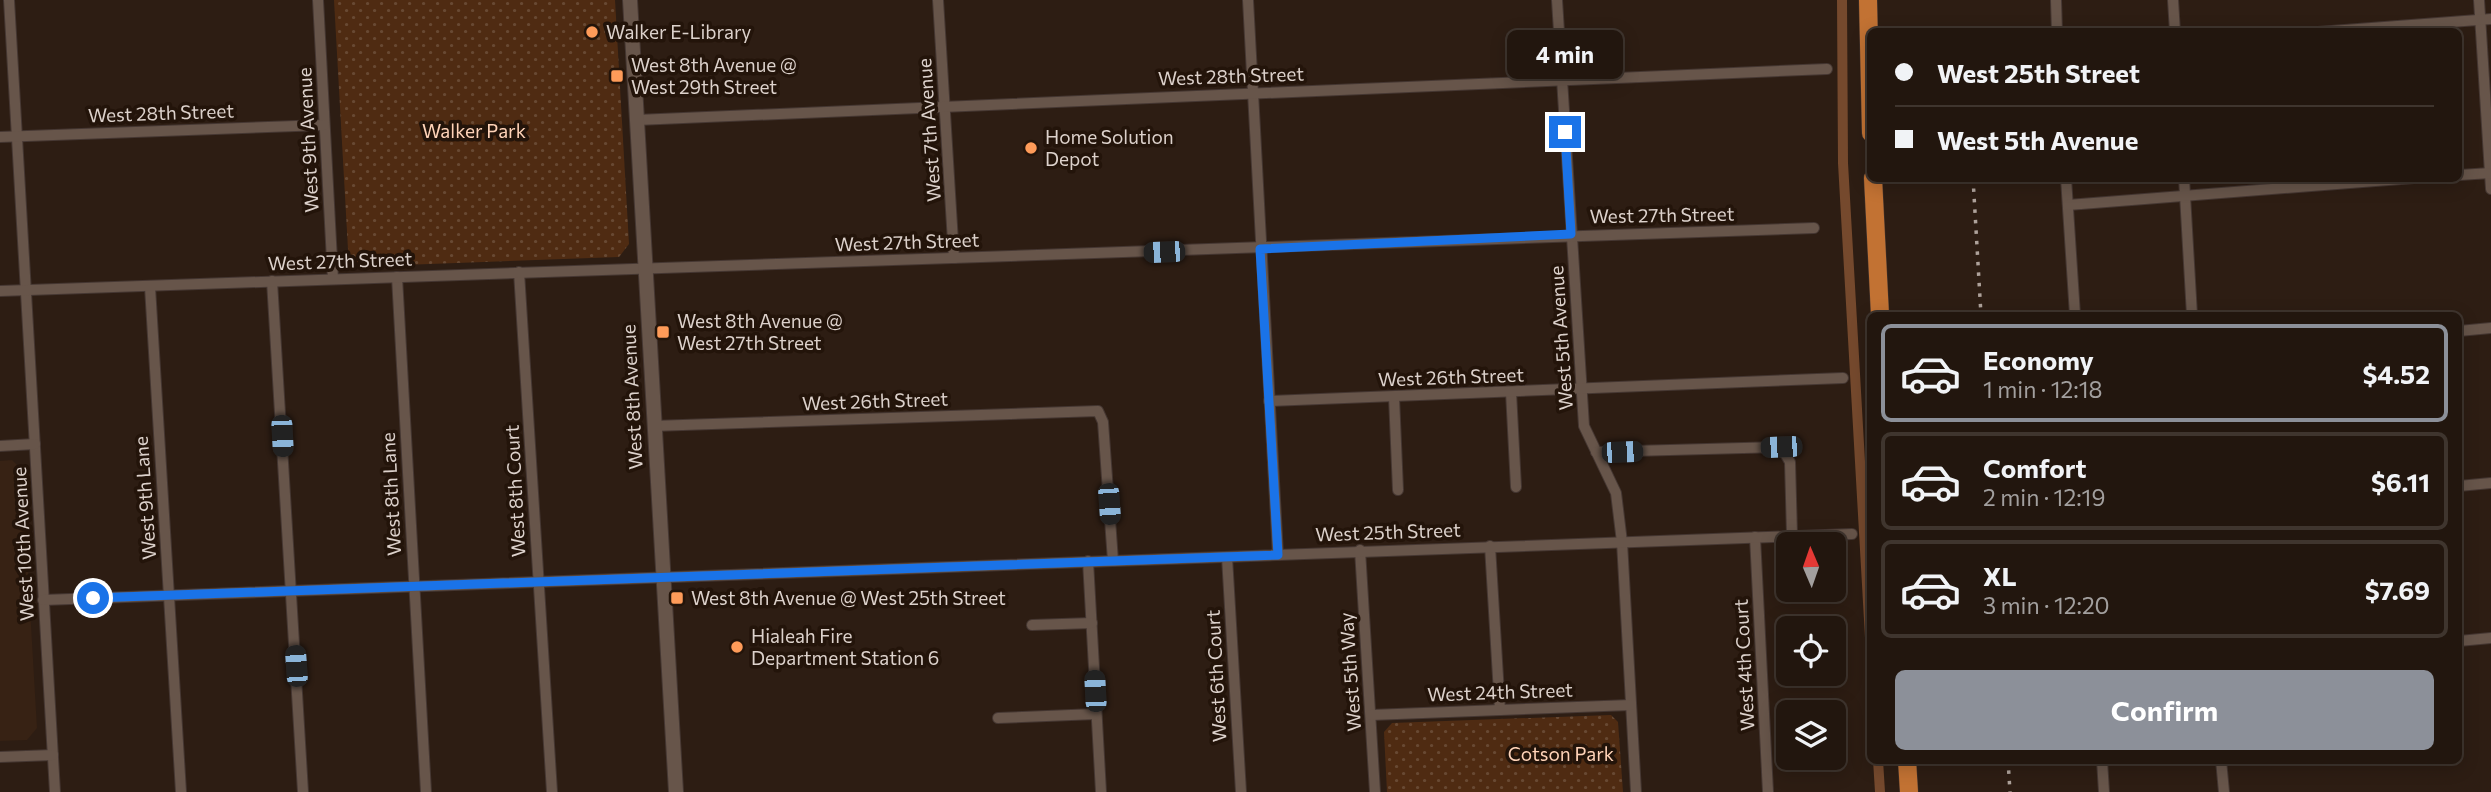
<!DOCTYPE html>
<meta charset="utf-8">
<style>
body{margin:0;font-family:Commissioner,sans-serif;background:#2e231c;color:#f1f3f6;height:100vh;display:flex;flex-direction:column;font-size:26px;white-space:nowrap}
*{box-sizing:border-box;margin:0}
p{font-size:23px;color:#a29f9e}
.icon{flex:none;width:38px;height:38px;fill:none;stroke:currentColor;stroke-width:2;stroke-linecap:round;stroke-linejoin:round}
.map{position:relative;flex:1;overflow:hidden}
.drawer{position:absolute;left:1867px;top:312px;width:595px;height:452px;display:flex;flex-direction:column;background:#22160e;border-radius:10px;box-shadow:0 4px 18px #0003,0 0 0 2px #3f352e}
.drawer>*{flex:none}
.banner{position:absolute;left:1867px;top:28px;width:595px;height:154px;border-radius:10px;box-shadow:0 4px 18px #0003,0 0 0 2px #3f352e;display:grid;align-content:center;height:154px;padding:0 28px;background:#22160e}
.needle{width:46px;rotate:358deg}
.controls{position:absolute;left:1776px;top:532px;display:grid;gap:14px}
.controls a{display:grid;place-items:center;width:70px;height:70px;border-radius:10px;background:#22160e;box-shadow:0 4px 18px #0003,0 0 0 2px #3f352e;font-size:35px}
.end{position:absolute;width:32px;height:32px;margin:-16px;border:9px solid #1a73e8;background:#fff;box-shadow:0 0 0 4px #fff}
.from{border-radius:50%}
.bubble{position:absolute;height:49px;border-radius:10px;background:#22160e;box-shadow:0 4px 18px #0003,0 0 0 2px #3f352e;font-size:23px;font-weight:700;line-height:49px;text-align:center}
.car{position:absolute;width:21px;height:42px;margin:-21px -10px;border-radius:9px;box-shadow:0 0 5px 2px #0007;background:linear-gradient(#222 24%,#8ab4d8 0 40%,#222 0 76%,#8ab4d8 0 86%,#222 0)}
.banner b{display:flex;align-items:center;gap:24px;height:66px;font-size:26px}
.banner b+b{border-top:2px solid #3f352e}
.banner i{width:18px;height:18px;background:#f1f3f6}
ul{padding:12px 0 0;list-style:none}
li{display:flex;align-items:center;gap:21px;height:98px;margin:0 14px 10px;padding:0 14px;border:4px solid #3f352e;border-radius:10px}
li div{flex:1}
li b{display:block;font-size:26px}
li em{font-style:normal;font-weight:700}
li.on{border-color:#8c9099}
li>.icon{width:63px;height:63px;stroke-width:1.5}
.cta{display:flex;gap:14px;margin-top:auto;padding:14px 28px}
.cta a{flex:1;height:80px;border-radius:10px;background:#8c9099;color:#fff;font-size:28px;font-weight:700;line-height:80px;text-align:center}
.map>svg:first-child{display:block}
.built{fill:#372214}
.park{fill:url(#park-dots)}
.lines{fill:none;stroke-linecap:round;stroke-linejoin:round}
.canal{stroke:#75492d;stroke-width:10}
.minor-casing{stroke:#453732;stroke-width:12}
.tertiary-casing{stroke:#453732;stroke-width:16}
.primary-casing{stroke:#453732;stroke-width:19}
.minor{stroke:#67554a;stroke-width:10}
.tertiary{stroke:#67554a;stroke-width:14}
.primary{stroke:#c27233;stroke-width:18}
.rail{stroke:#aea29b;stroke-width:3.5;stroke-dasharray:3.5 7;stroke-linecap:butt}
.route{stroke:#1a73e8;stroke-width:9}
.poi-dot{fill:#fe9b59;stroke:#23140a;stroke-width:2.5}
.labels{text-anchor:middle;stroke-width:7;stroke-linejoin:round;paint-order:stroke}
.poi-label{font-size:19px;fill:#dcd1cb;stroke:#23140a;text-anchor:start}
.street-label{font-size:19px;fill:#dcd1cb;stroke:#23140a}
.park-label{font-size:19px;fill:#ffd3b8;stroke:#23140a}
</style>
<div class="map">
<svg width="2491" height="792" viewBox="0 0 2491 792">
<defs>
<pattern id="park-dots" width="8" height="8" patternUnits="userSpaceOnUse" patternTransform="scale(1.75)"><rect width="8" height="8" fill="#4f2b12"/><path d="M2 2h.1M6 6h.1" fill="none" stroke="#684933" stroke-width="1.8" stroke-linecap="round"/></pattern>
</defs>
<rect width="100%" height="100%" fill="#2d1d13"/>
<polygon class="built" points="12,460 22,470 37,728 27,740 0,741 0,461"/>
<g class="park">
<polygon points="334,0 615,0 629,244 619,257 349,267"/>
<polygon points="1611,715 1618,722 1623,792 1387,792 1384,732 1392,723"/>
</g>
<g class="lines">
<g class="canal">
<polyline points="1842,0 1843,163 1871,655"/>
<polyline points="1878,760 1880,792"/>
</g>
<g class="minor-casing">
<g id="minor">
<polyline points="9,0 55,792"/>
<polyline points="318,0 333,279"/>
<polyline points="938,0 954,258"/>
<polyline points="1248,0 1278,555"/>
<polyline points="1557,0 1584,426 1616,493 1622,542 1636,792"/>
<polyline points="2056,0 2057,32"/>
<polyline points="2173,0 2175,32"/>
<polyline points="2479,0 2491,189"/>
<polyline points="2318,32 2491,19"/>
<polyline points="637,120 1827,69"/>
<polyline points="0,137 324,125"/>
<polyline points="2459,175 2491,173"/>
<polyline points="2066,178 2075,315"/>
<polyline points="2184,178 2192,315"/>
<polyline points="2068,205 2414,178"/>
<polyline points="519,272 552,792"/>
<polyline points="397,277 426,792"/>
<polyline points="272,281 303,792"/>
<polyline points="150,287 181,792"/>
<polyline points="0,291 1814,228"/>
<polyline points="2459,331 2491,328"/>
<polyline points="1511,392 1516,487"/>
<polyline points="1394,397 1398,490"/>
<polyline points="1269,401 1843,378"/>
<polyline points="653,426 1098,411 1103,422 1113,561"/>
<polyline points="0,446 35,444"/>
<polyline points="1596,452 1781,447 1790,462 1792,535"/>
<polyline points="2459,486 2491,483"/>
<polyline points="1755,537 1768,792"/>
<polyline points="1490,546 1500,710"/>
<polyline points="1360,550 1375,792"/>
<polyline points="1227,557 1241,792"/>
<polyline points="1088,561 1101,792"/>
<polyline points="43,600 1852,534"/>
<polyline points="1032,625 1092,623"/>
<polyline points="2459,641 2491,638"/>
<polyline points="1371,715 1631,705"/>
<polyline points="998,718 1096,714"/>
<polyline points="0,757 53,755"/>
<polyline points="2102,760 2104,792"/>
<polyline points="2221,760 2224,792"/>
</g>
</g>
<g class="tertiary-casing">
<polyline id="tertiary" points="630,0 676,792"/>
</g>
<g class="primary-casing">
<g id="primary">
<polyline points="1868,0 1871,133"/>
<polyline points="1873,178 1880,315"/>
<polyline points="1907,760 1909,792"/>
</g>
</g>
<use href="#minor" class="minor"/>
<use href="#tertiary" class="tertiary"/>
<use href="#primary" class="primary"/>
<g class="rail">
<polyline points="1973,178 1981,315"/>
<polyline points="2008,760 2010,792"/>
</g>
</g>
<g class="lines">
<polyline class="route" points="93,598 1278,555 1260,249 1571,234 1565,132"/>
</g>
<g class="poi-dot">
<circle cx="592" cy="32" r="7"/>
<rect x="610" y="69" width="14" height="14" rx="3.5"/>
<circle cx="1031" cy="148" r="7"/>
<rect x="656" y="325" width="14" height="14" rx="3.5"/>
<rect x="670" y="591" width="14" height="14" rx="3.5"/>
<circle cx="737" cy="647" r="7"/>
</g>
<g class="labels">
<g class="poi-label">
<text x="606" y="39">Walker E-Library</text>
<text x="631" y="72">West 8th Avenue @<tspan x="631" dy="22">West 29th Street</tspan></text>
<text x="1045" y="144">Home Solution<tspan x="1045" dy="22">Depot</tspan></text>
<text x="677" y="328">West 8th Avenue @<tspan x="677" dy="22">West 27th Street</tspan></text>
<text x="691" y="605">West 8th Avenue @ West 25th Street</text>
<text x="751" y="643">Hialeah Fire<tspan x="751" dy="22">Department Station 6</tspan></text>
</g>
<g class="street-label">
<text transform="translate(1231 76) rotate(-2)" y="7">West 28th Street</text>
<text transform="translate(161 113) rotate(-2)" y="7">West 28th Street</text>
<text transform="translate(929 130) rotate(-94)" y="7">West 7th Avenue</text>
<text transform="translate(308 140) rotate(-93)" y="7">West 9th Avenue</text>
<text transform="translate(1662 215) rotate(-1)" y="7">West 27th Street</text>
<text transform="translate(907 242) rotate(-2)" y="7">West 27th Street</text>
<text transform="translate(340 261) rotate(-2)" y="7">West 27th Street</text>
<text transform="translate(1561 338) rotate(-94)" y="7">West 5th Avenue</text>
<text transform="translate(1451 377) rotate(-2)" y="7">West 26th Street</text>
<text transform="translate(632 397) rotate(-93)" y="7">West 8th Avenue</text>
<text transform="translate(875 401) rotate(-2)" y="7">West 26th Street</text>
<text transform="translate(515 491) rotate(-93)" y="7">West 8th Court</text>
<text transform="translate(391 494) rotate(-93)" y="7">West 8th Lane</text>
<text transform="translate(145 498) rotate(-94)" y="7">West 9th Lane</text>
<text transform="translate(1388 532) rotate(-2)" y="7">West 25th Street</text>
<text transform="translate(23 544) rotate(-93)" y="7">West 10th Avenue</text>
<text transform="translate(1744 665) rotate(-93)" y="7">West 4th Court</text>
<text transform="translate(1350 672) rotate(-94)" y="7">West 5th Way</text>
<text transform="translate(1216 676) rotate(-93)" y="7">West 6th Court</text>
<text transform="translate(1500 692) rotate(-2)" y="7">West 24th Street</text>
</g>
<g class="park-label">
<text x="474" y="138">Walker Park</text>
<text x="1561" y="761">Cotson Park</text>
</g>
</g>
</svg>
<div class="controls">
<a><svg class="needle" viewBox="-14 -14 28 28"><path d="M0-13l5 13h-10z" fill="#e53935"/><path d="M0 13l5-13h-10z" fill="#a29f9e"/></svg></a>
<a><svg class="icon" aria-label="locate" viewBox="0 0 24 24"><circle cx="12" cy="12" r="6"/><path d="M12 2v4M12 18v4M2 12h4M18 12h4"/></svg></a>
<a><svg class="icon" aria-label="layers" viewBox="0 0 24 24"><path d="M12 4l9 5-9 5-9-5zM3 14l9 5 9-5"/></svg></a>
</div>
<i class="end from" style="left:93px;top:598px"></i>
<i class="end" style="left:1565px;top:132px"></i>
<div class="bubble" style="left:1507px;top:30px;width:116px">4 min</div>
<i class="car" style="left:1164px;top:252px;rotate:268deg"></i>
<i class="car" style="left:282px;top:436px;rotate:177deg"></i>
<i class="car" style="left:1781px;top:447px;rotate:268deg"></i>
<i class="car" style="left:1622px;top:452px;rotate:88deg"></i>
<i class="car" style="left:1109px;top:504px;rotate:176deg"></i>
<i class="car" style="left:296px;top:666px;rotate:356deg"></i>
<i class="car" style="left:1095px;top:691px;rotate:357deg"></i>
<div class="banner">
<b><i class="from"></i>West 25th Street</b>
<b><i></i>West 5th Avenue</b>
</div>
<section class="drawer">
<ul>
<li class="on"><svg class="icon" aria-label="car" viewBox="0 0 24 24"><path d="M5 17H2v-5l4-1 3-4h7l3 4 3 1v5h-3M9 17h6M6 11h13"/><circle cx="7" cy="17" r="2"/><circle cx="17" cy="17" r="2"/></svg><div><b>Economy</b><p>1 min · 12:18</p></div><em>$4.52</em></li>
<li><svg class="icon" aria-label="car" viewBox="0 0 24 24"><path d="M5 17H2v-5l4-1 3-4h7l3 4 3 1v5h-3M9 17h6M6 11h13"/><circle cx="7" cy="17" r="2"/><circle cx="17" cy="17" r="2"/></svg><div><b>Comfort</b><p>2 min · 12:19</p></div><em>$6.11</em></li>
<li><svg class="icon" aria-label="car" viewBox="0 0 24 24"><path d="M5 17H2v-5l4-1 3-4h7l3 4 3 1v5h-3M9 17h6M6 11h13"/><circle cx="7" cy="17" r="2"/><circle cx="17" cy="17" r="2"/></svg><div><b>XL</b><p>3 min · 12:20</p></div><em>$7.69</em></li>
</ul>
<div class="cta"><a>Confirm</a></div>
</section>
</div>
